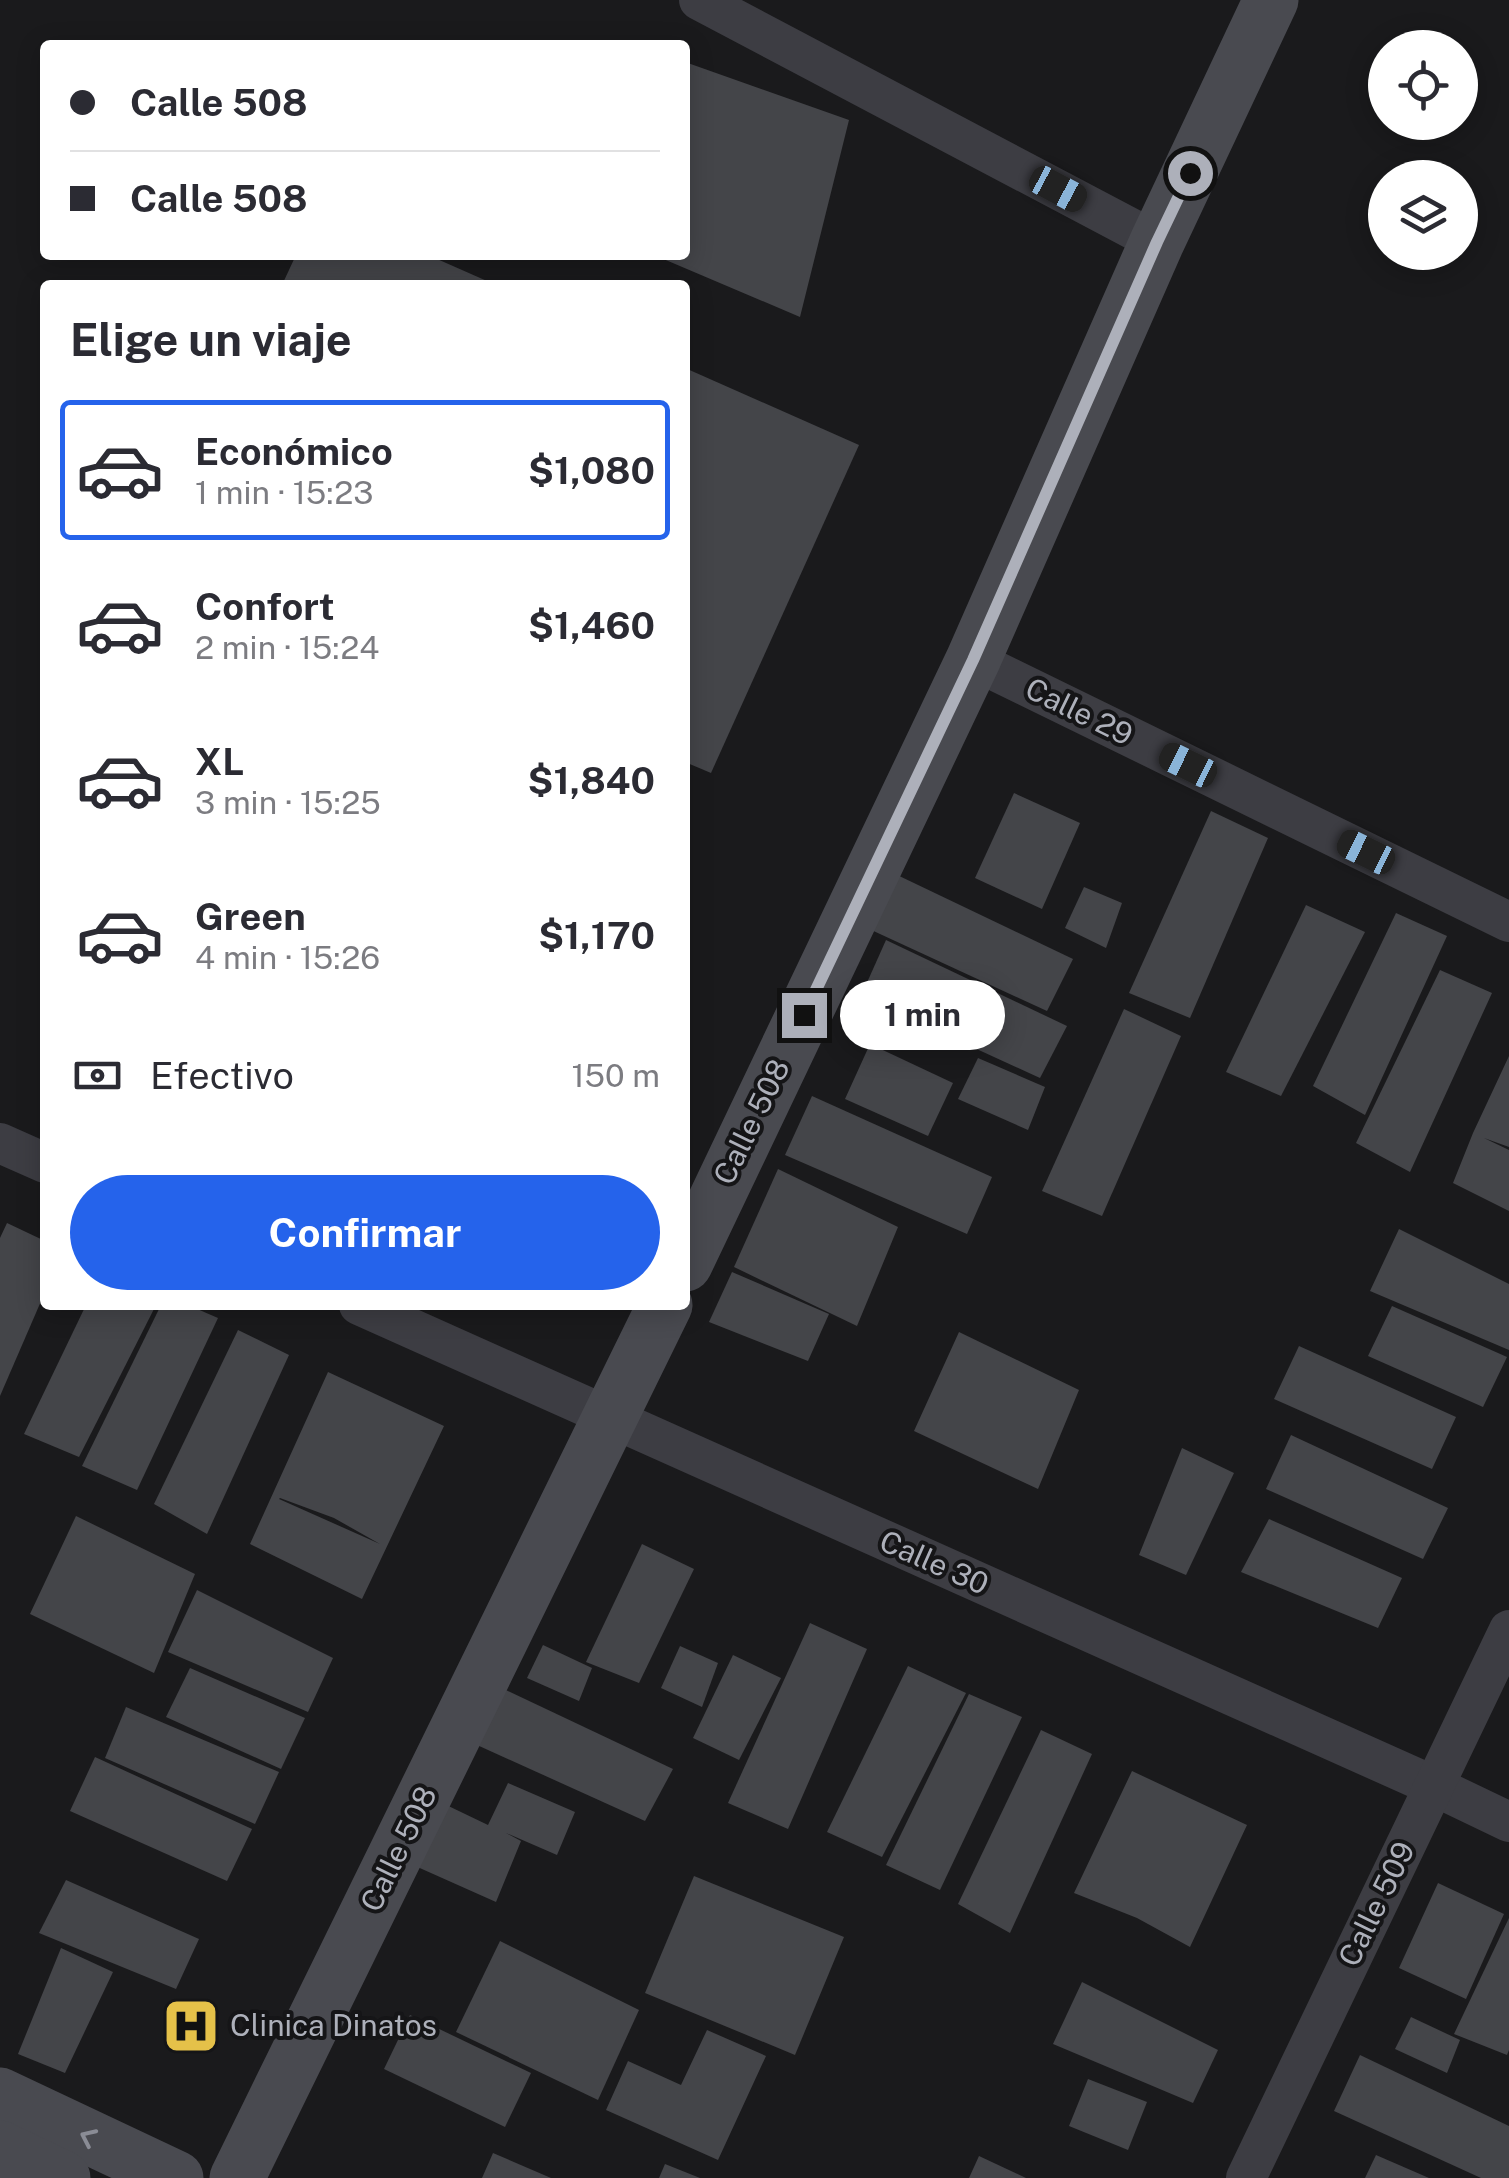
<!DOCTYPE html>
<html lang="es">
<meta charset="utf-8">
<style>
body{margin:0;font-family:"Public Sans",sans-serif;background:#f7f7f7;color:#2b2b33;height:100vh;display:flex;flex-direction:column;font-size:38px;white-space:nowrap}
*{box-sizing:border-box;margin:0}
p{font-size:32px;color:#7c7c81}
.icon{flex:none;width:55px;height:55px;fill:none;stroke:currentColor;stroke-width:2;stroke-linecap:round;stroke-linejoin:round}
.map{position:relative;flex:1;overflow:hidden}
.side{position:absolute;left:40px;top:280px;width:650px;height:1030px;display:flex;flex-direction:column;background:#fff;border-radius:10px;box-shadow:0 5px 25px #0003}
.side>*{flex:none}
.top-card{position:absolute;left:40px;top:40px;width:650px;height:220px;border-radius:10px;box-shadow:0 5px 25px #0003;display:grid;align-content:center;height:220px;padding:0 30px;background:#fff}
.tools{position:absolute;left:1368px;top:30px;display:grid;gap:20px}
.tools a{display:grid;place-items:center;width:110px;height:110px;border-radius:50%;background:#fff;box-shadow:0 5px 25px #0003;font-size:50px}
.end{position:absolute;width:45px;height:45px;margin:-22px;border:12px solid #adb0ba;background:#111;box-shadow:0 0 0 5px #111}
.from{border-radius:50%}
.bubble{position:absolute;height:70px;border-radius:35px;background:#fff;box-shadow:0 5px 25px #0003;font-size:32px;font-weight:700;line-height:70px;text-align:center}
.car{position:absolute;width:30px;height:60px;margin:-30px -15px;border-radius:12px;box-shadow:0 0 8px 2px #0007;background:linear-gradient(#222 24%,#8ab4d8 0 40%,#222 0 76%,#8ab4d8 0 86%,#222 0)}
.top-card b{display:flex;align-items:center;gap:35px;height:95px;font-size:38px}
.top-card b+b{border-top:2px solid #e1e1e2}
.top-card i{width:25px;height:25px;background:#2b2b33}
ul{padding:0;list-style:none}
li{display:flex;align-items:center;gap:30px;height:140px;margin:0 20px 15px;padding:0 10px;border:5px solid transparent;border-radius:10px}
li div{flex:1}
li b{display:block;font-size:38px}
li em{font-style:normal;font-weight:700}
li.active{border-color:#2563eb}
li>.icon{width:90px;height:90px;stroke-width:1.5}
h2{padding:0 30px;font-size:45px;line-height:120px}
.pay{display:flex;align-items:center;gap:25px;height:110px;padding:0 30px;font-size:38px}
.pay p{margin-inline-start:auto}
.button{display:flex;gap:20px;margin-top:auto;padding:20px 30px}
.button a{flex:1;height:115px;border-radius:60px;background:#2563eb;color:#fff;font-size:40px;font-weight:700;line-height:115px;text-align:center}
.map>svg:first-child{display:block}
.building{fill:#444549;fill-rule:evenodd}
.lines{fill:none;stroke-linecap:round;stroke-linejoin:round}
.street{stroke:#3d3d43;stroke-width:40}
.secondary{stroke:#494a50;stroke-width:55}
.oneway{stroke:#8a8c95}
.route{stroke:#adb0ba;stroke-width:12}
.labels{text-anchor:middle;stroke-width:8;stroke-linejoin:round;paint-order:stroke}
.street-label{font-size:30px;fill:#adb0ba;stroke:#151517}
.poi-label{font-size:30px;fill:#adb0ba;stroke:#151517;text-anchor:start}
</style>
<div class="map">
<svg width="1509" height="2178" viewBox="0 0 1509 2178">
<rect width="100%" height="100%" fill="#1a1a1c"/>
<g class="building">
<polygon points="685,62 849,120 800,317 654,255 685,255"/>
<polygon points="296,255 428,255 496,285 282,285"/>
<polygon points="685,368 859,445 711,773 685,762"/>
<polygon points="1014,793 1080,823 1042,909 975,878"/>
<polygon points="1211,811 1268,838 1190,1018 1129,993"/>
<polygon points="893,873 1073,959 1047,1011 867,928"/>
<polygon points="1084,887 1122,903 1106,948 1065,928"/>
<polygon points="1306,905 1365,932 1281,1096 1226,1072"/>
<polygon points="1396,913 1447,936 1365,1115 1313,1086"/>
<polygon points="886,940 1067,1026 1040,1078 861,996"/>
<polygon points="1440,970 1492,993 1410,1172 1356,1143"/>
<polygon points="1124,1009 1181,1036 1102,1216 1042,1191"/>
<polygon points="870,1044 953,1083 928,1136 845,1099"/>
<polygon points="1509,1056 1509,1147 1484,1138 1509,1150 1509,1211 1453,1183 1473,1133"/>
<polygon points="978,1058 1045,1087 1028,1130 958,1099"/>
<polygon points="812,1096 992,1177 967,1234 785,1155"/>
<polygon points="778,1169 898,1227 857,1326 734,1267"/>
<polygon points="7,1223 45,1241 45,1292 0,1396 0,1238"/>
<polygon points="1399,1229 1509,1284 1509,1350 1370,1291"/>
<polygon points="732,1272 829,1314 808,1361 709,1322"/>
<polygon points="86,1305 156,1305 79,1457 24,1434"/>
<polygon points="161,1305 188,1305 218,1318 137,1490 82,1466"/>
<polygon points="1392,1306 1507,1357 1483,1407 1368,1356"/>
<polygon points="238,1330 289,1355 207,1534 154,1504"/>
<polygon points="959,1332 1079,1390 1038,1489 914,1431"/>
<polygon points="1299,1346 1456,1417 1432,1469 1274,1399"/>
<path d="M328,1372L444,1426L362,1599L250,1544ZM280,1498L334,1518L380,1544L279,1499Z"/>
<polygon points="1291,1435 1448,1508 1423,1559 1266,1489"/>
<polygon points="1182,1448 1234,1473 1186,1575 1139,1555"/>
<polygon points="76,1516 195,1574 154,1673 30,1614"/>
<polygon points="1269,1519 1402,1578 1378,1628 1241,1572"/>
<polygon points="642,1544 694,1569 639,1683 586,1662"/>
<polygon points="197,1590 333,1658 308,1712 168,1652"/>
<polygon points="810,1623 867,1649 788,1829 728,1803"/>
<polygon points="543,1645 592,1668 579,1701 527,1678"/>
<polygon points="680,1646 718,1663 702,1707 661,1688"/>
<polygon points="733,1655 781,1678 739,1760 693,1738"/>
<polygon points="908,1666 966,1693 882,1857 827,1832"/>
<polygon points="190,1668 305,1718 281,1769 166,1717"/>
<polygon points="491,1683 673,1769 645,1821 466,1740"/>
<polygon points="969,1694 1022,1717 940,1890 886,1865"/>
<polygon points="126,1707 279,1772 255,1824 105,1758"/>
<polygon points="1041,1730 1092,1754 1010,1933 958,1904"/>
<polygon points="95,1757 252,1829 227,1881 70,1811"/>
<polygon points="1132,1771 1247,1825 1190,1947 1137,1918 1074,1893"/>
<polygon points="508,1783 575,1812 557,1855 506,1833 521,1841 496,1902 413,1865 438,1801 488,1825"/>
<polygon points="694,1876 844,1937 795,2055 645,1993"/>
<polygon points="66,1880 199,1939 176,1989 39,1933"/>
<polygon points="1438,1883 1504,1914 1466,1999 1399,1968"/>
<polygon points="1509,1918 1509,2050 1507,2055 1454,2034"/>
<polygon points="500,1941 639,2010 598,2100 456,2032"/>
<polygon points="61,1948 113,1972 65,2073 18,2054"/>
<polygon points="1082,1982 1218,2050 1193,2103 1053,2044"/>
<polygon points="410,2015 531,2073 505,2127 384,2069"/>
<polygon points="1411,2017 1460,2040 1447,2073 1395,2049"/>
<polygon points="707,2030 766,2056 718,2160 606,2110 628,2061 681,2085"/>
<polygon points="1360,2055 1509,2126 1509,2178 1481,2178 1334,2111"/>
<polygon points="1088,2079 1147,2102 1128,2150 1069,2126"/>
<polygon points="493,2153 551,2178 482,2178"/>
<polygon points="1376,2155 1429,2178 1365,2178"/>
<polygon points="979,2156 1026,2178 969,2178"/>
<polygon points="665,2164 700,2178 659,2178"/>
</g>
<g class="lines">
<g class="street">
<polyline points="699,0 1157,242"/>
<polyline points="973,660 1509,922"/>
<polyline points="0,1143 45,1163"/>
<polyline points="359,1305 1434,1786 1509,1822"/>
<polyline points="1246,2178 1509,1630"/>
</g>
<g class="secondary">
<polyline points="685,1264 973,660 1157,242 1271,0"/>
<polyline points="0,2095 176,2178"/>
<polyline points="0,2148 63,2178"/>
<polyline points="237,2178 665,1305"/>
</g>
</g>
<defs><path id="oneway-chevron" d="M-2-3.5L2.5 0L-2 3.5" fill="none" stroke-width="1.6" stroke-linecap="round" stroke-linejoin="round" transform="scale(2.5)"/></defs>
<use class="oneway" href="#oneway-chevron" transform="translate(88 2137) rotate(-155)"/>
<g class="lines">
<polyline class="route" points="804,1015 973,660 1157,242 1190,173"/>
</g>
<defs>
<g id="hospital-square" transform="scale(2.875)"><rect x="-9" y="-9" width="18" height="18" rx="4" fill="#e5c149" stroke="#151517"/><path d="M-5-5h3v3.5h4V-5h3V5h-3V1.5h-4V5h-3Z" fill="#111"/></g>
</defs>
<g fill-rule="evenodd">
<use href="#hospital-square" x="191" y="2026"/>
</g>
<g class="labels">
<g class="street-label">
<text transform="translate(1079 712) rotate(26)" y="10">Calle 29</text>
<text transform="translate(752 1122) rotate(-64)" y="10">Calle 508</text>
<text transform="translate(934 1563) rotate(24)" y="10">Calle 30</text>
<text transform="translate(399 1849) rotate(-64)" y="10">Calle 508</text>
<text transform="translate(1377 1904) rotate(-64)" y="10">Calle 509</text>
</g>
<g class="poi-label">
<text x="230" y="2036">Clinica Dinatos</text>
</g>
</g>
</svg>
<div class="tools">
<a><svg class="icon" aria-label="locate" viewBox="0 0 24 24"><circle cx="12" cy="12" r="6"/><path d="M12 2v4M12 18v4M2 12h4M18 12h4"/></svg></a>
<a><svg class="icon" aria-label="layers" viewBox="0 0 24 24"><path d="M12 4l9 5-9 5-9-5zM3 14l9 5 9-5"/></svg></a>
</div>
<i class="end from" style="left:1190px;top:173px"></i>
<i class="end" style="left:804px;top:1015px"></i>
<div class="bubble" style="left:840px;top:980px;width:165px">1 min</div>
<i class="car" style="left:1058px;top:189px;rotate:118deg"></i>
<i class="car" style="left:1188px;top:765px;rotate:296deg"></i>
<i class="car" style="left:1366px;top:852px;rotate:296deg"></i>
<div class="top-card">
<b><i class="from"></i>Calle 508</b>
<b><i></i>Calle 508</b>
</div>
<section class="side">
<h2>Elige un viaje</h2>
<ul>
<li class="active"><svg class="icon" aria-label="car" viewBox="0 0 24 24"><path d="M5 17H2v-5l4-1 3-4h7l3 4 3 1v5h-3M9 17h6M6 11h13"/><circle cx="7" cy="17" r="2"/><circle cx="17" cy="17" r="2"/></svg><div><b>Económico</b><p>1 min · 15:23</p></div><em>$1,080</em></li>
<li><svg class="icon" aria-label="car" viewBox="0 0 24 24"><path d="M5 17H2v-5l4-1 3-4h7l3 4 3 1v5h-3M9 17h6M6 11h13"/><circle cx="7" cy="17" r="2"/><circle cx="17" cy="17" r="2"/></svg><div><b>Confort</b><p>2 min · 15:24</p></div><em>$1,460</em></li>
<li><svg class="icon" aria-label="car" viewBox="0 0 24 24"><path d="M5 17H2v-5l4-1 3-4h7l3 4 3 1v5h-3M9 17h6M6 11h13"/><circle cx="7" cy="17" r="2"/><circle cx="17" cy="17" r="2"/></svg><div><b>XL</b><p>3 min · 15:25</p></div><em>$1,840</em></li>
<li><svg class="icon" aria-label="car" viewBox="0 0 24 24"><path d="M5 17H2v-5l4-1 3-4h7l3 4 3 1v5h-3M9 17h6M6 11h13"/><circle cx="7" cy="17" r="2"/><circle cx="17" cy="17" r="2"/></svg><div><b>Green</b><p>4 min · 15:26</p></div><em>$1,170</em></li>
</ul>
<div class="pay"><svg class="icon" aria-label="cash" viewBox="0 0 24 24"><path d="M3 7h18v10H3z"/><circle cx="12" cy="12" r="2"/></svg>Efectivo<p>150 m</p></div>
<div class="button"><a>Confirmar</a></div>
</section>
</div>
